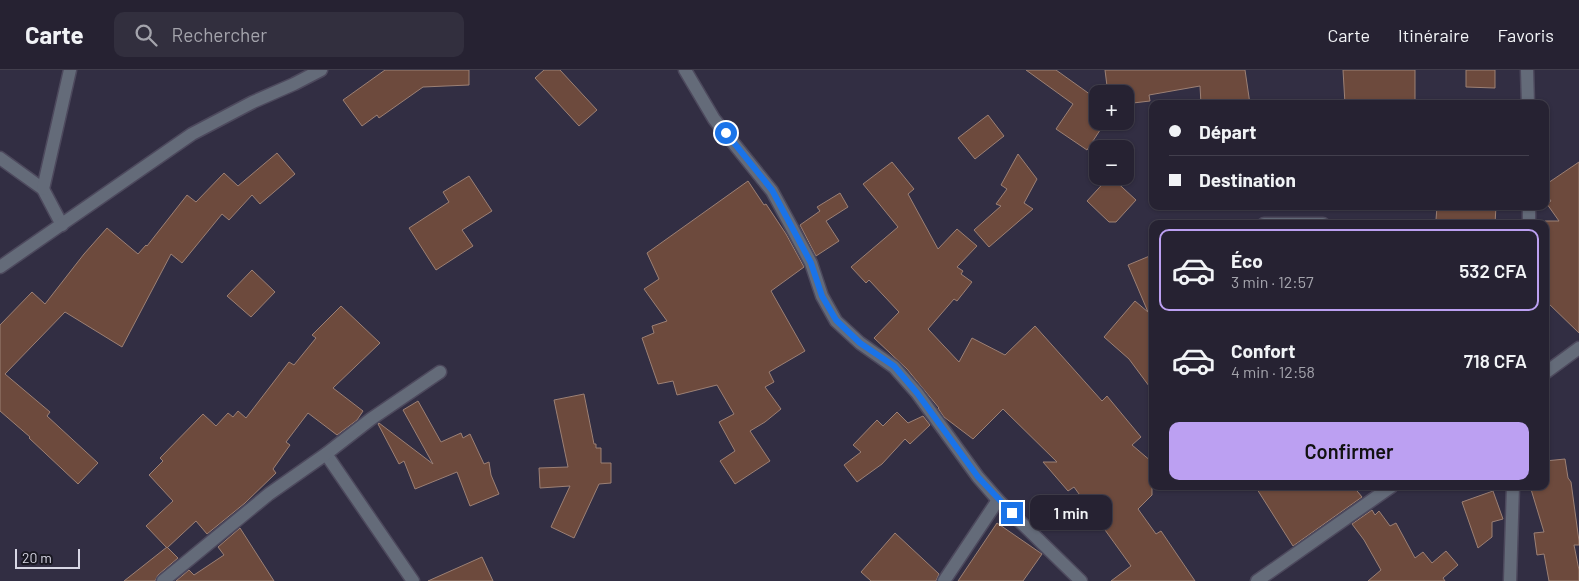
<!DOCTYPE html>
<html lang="fr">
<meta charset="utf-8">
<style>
body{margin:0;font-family:Barlow,sans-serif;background:#322f3e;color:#f1f3f6;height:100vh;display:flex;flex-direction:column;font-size:19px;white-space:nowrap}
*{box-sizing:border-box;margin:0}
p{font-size:16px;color:#a4a4ac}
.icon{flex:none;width:28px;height:28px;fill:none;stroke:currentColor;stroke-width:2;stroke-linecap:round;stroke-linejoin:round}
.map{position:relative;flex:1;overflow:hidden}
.details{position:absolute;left:1149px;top:150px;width:400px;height:270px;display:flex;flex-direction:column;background:#262232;border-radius:10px;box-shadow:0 1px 4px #0004,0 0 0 1px #423f4d}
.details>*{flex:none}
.hud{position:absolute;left:1149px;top:30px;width:400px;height:110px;border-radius:10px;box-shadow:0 1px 4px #0004,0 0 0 1px #423f4d;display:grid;align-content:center;height:110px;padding:0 20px;background:#262232}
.controls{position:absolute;left:1089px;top:15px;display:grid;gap:10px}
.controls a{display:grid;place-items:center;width:45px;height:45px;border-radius:10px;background:#262232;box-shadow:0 1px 4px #0004,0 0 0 1px #423f4d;font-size:25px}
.scale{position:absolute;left:15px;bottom:12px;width:65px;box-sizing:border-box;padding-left:5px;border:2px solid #d8d7e5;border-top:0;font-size:14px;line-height:18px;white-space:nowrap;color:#d8d7e5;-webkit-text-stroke:4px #191822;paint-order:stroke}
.end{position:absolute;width:22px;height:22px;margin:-11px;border:6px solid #1a73e8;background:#fff;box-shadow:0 0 0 2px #fff}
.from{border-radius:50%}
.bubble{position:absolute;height:35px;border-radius:10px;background:#262232;box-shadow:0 1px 4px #0004,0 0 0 1px #423f4d;font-size:16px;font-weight:600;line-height:35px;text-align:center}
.hud b{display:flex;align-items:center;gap:18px;height:48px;font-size:19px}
.hud b+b{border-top:1px solid #423f4d}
.hud i{width:12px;height:12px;background:#f1f3f6}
ul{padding:9px 0 0;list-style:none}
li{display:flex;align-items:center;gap:15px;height:82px;margin:0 10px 8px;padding:0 10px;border:2px solid transparent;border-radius:10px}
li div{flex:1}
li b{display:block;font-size:19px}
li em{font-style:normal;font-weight:600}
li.on{border-color:#bca0f2}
li>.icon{width:45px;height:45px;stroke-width:1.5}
.cta{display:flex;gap:10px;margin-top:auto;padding:10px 20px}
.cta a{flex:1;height:58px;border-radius:10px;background:#bca0f2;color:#111;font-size:20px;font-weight:600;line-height:58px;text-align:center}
header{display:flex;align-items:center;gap:30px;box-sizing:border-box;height:70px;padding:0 25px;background:#262232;border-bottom:1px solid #423f4d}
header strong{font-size:24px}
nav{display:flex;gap:28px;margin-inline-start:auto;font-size:18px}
.search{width:350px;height:45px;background:#322f3e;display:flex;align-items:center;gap:12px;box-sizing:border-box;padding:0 18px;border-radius:10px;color:#a4a4ac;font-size:19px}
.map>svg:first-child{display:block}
.building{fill:#6d4a3d;stroke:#9c8075}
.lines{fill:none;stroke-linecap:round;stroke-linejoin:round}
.minor-casing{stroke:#4d495d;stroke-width:15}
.minor{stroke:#646b79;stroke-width:12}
.route{stroke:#1a73e8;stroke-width:6}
</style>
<header>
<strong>Carte</strong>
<div class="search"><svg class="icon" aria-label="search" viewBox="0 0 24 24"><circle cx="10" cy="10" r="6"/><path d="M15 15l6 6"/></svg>Rechercher</div>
<nav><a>Carte</a><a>Itinéraire</a><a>Favoris</a></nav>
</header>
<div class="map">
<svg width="1579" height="511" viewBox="0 0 1579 511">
<rect width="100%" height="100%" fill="#322e43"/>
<g class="building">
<polygon points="385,0 469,0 469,15 423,17 379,48 377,45 362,56 343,30"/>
<polygon points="544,0 560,0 597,40 579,56 535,8"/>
<polygon points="1026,0 1056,0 1098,30 1098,51 1106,51 1087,80 1056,59 1073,34"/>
<polygon points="1105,0 1245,0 1250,34 1201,34 1200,16 1149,25 1150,31 1133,33 1125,38 1125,24 1108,24"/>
<polygon points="1343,0 1415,0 1415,34 1345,34"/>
<polygon points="1466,0 1495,0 1495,18 1466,17"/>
<polygon points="988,45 1004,66 975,89 958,68"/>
<polygon points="277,83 295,104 260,134 252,125 229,150 222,144 182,193 171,184 122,277 65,242 5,304 50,342 47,346 98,393 78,414 29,368 30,367 0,341 0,255 32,222 45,234 84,184 107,158 138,184 146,175 147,176 187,125 196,132 224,103 238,116"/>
<polygon points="1018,84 1037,109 1024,133 1033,139 989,177 974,160 1001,136 996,134 1007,119 1001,115"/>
<polygon points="892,92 914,119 908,124 938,179 957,159 977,176 957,197 963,201 961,204 972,212 957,231 954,229 928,259 959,292 972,268 1005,285 1035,256 1102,331 1107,326 1141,367 1132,375 1152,392 1152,425 1138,439 1156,464 1161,461 1195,511 1111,511 1131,496 1074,417 1068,421 1043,392 1057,392 1003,339 973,369 944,347 938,338 939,338 907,299 874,268 899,242 869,210 866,213 851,197 898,157 863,114"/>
<polygon points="1579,92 1579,263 1547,232 1545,227 1545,151 1559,151 1547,134 1551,131 1545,123 1545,115"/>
<polygon points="469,106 492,141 462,160 473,176 436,200 409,158 449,132 443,122"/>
<polygon points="1110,106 1136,130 1116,152 1109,152 1087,131"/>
<polygon points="748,111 764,135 766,134 786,164 804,197 771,221 805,281 769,302 774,312 765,317 781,339 765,352 750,361 770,391 735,414 720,391 735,381 719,352 734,344 717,315 677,325 673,311 658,314 642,268 654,263 652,256 667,251 644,219 659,209 647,183"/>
<polygon points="840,123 848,137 826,151 839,171 816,186 800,155 820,141 817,137"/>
<polygon points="1437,136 1496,136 1495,154 1436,150"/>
<polygon points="1152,185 1152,320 1129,289 1104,267 1135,231 1148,242 1128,195"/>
<polygon points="252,200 275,222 251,247 227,226"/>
<polygon points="341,236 380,273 333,318 363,341 357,350 337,365 308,343 286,372 290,375 273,399 276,403 245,433 207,464 196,451 167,478 146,456 173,431 149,405 163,391 160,388 203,344 216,356 228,343 233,347 238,341 246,348 289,292 294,295 316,268 312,265"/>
<polygon points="584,324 594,374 596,374 596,378 601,378 601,393 611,393 611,413 599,414 574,468 551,457 570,416 540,418 539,398 568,397 554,330"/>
<polygon points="418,331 441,372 461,363 463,368 470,364 484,394 489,392 491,405 499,424 470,436 457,402 415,419 404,391 399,394 378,354 379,353 433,394 403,340"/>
<polygon points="897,342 908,353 923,346 930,355 910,374 905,369 882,394 857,412 844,395 861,382 853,375 877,350 883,356"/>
<polygon points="1565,389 1568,408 1571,412 1579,471 1579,475 1574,475 1579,500 1579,511 1549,511 1544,484 1537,485 1534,463 1544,462 1530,416 1545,416 1545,391"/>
<polygon points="1255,416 1353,416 1362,427 1293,476"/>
<polygon points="1493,421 1503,449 1492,452 1492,467 1478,478 1462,432"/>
<polygon points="1372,440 1375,445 1379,441 1390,456 1396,453 1415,488 1423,482 1432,493 1446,481 1458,495 1443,508 1445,511 1368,511 1381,500 1364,470 1352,454"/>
<polygon points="997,453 1042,484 1023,511 958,511"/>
<polygon points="240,458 274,511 176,511 189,500 194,505 224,485 218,477"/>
<polygon points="895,463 939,504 936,511 871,511 861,502"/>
<polygon points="167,477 178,488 158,505 155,511 124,511"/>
<polygon points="482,487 493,511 428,511"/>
</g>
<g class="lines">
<g class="minor-casing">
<g id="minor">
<polyline points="685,0 714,49 772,121 811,193 822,226 836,251 860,273 894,297 917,323 978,407 998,430 1081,511"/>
<polyline points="1527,0 1528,34"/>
<polyline points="0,88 43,119 62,155"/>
<polyline points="43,119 70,0"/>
<polyline points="1529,136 1529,154"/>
<polyline points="1264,154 1323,154"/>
<polyline points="0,197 192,64 253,32 294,14 321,0"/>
<polyline points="1545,303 1579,278"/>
<polyline points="326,384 413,511"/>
<polyline points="163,511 269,424 326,384 371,349 440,302"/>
<polyline points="944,511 998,430"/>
<polyline points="1257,511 1392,416"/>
<polyline points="1510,511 1513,416"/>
</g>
</g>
<use href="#minor" class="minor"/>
</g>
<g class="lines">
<polyline class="route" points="726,63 772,120 811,193 822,226 836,250 860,273 894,296 917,323 978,407 1012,443"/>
</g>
</svg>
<div class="controls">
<a>+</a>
<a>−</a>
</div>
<div class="scale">20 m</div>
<i class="end from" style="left:726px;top:63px"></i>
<i class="end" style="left:1012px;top:443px"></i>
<div class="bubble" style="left:1030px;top:425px;width:82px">1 min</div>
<div class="hud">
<b><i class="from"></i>Départ</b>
<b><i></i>Destination</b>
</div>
<section class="details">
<ul>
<li class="on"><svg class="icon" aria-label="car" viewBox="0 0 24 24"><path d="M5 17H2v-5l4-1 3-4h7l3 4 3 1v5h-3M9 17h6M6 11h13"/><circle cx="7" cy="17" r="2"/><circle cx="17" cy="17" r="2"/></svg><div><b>Éco</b><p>3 min · 12:57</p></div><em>532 CFA</em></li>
<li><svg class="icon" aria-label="car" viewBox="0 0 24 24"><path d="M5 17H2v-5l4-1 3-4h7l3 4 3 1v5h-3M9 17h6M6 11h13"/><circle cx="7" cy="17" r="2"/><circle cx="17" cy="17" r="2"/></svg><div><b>Confort</b><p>4 min · 12:58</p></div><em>718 CFA</em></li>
</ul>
<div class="cta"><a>Confirmer</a></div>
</section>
</div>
